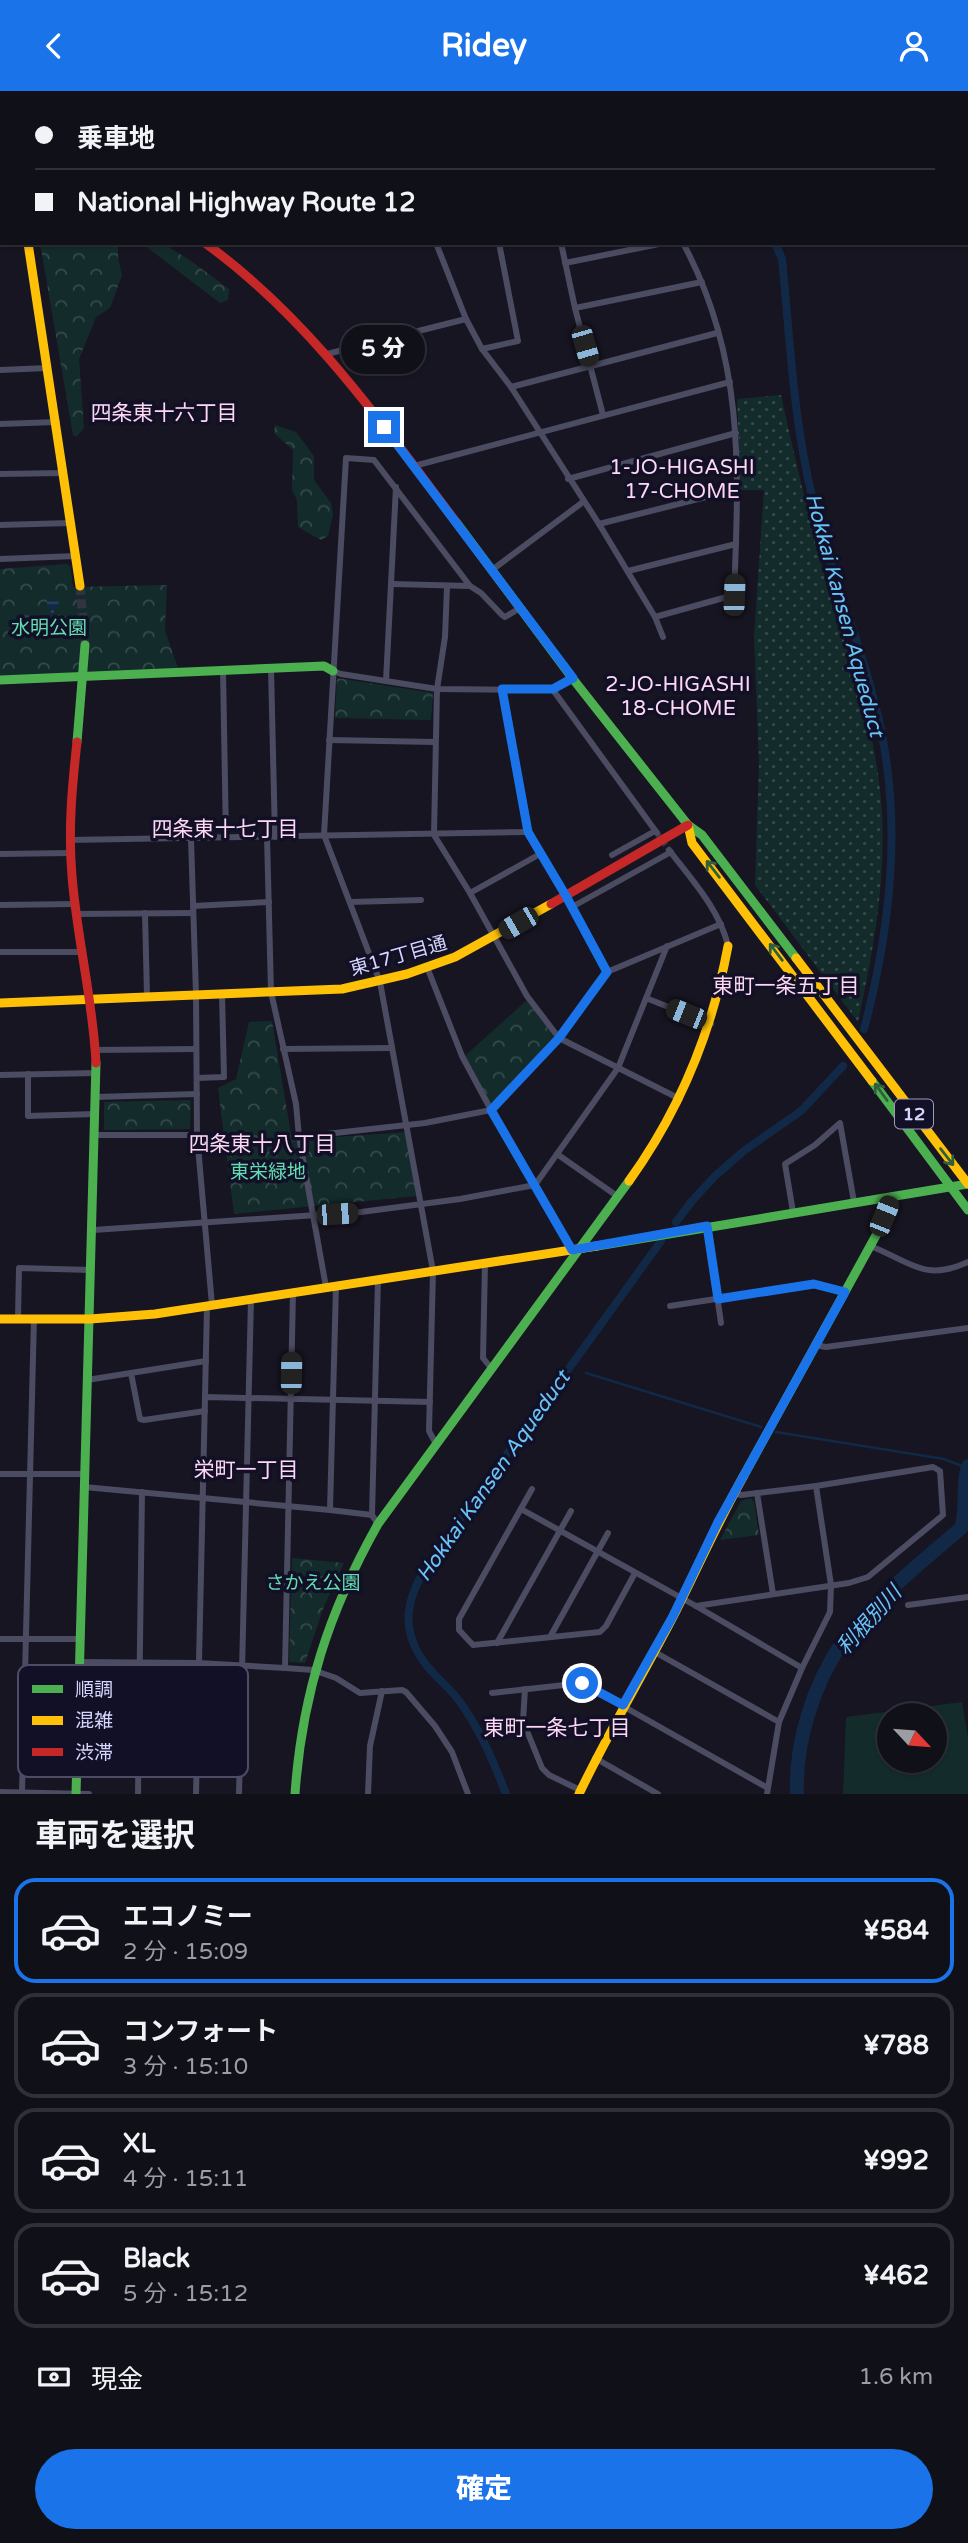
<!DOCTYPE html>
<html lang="ja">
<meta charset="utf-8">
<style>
body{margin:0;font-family:"Varela Round","Noto Sans JP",sans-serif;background:#191922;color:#f1f3f6;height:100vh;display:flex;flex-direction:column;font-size:26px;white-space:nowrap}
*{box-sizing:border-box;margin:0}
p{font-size:23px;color:#9c9da2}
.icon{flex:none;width:38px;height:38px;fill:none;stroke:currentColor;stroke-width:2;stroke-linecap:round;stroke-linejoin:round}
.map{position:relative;height:1703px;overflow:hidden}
.drawer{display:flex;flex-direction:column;background:#101019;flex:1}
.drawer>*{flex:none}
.banner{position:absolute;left:0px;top:0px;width:970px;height:154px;box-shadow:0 2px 5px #0004,0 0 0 2px #303038;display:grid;align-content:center;height:154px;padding:0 35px;background:#101019}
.needle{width:46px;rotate:116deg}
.controls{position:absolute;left:877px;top:1612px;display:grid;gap:14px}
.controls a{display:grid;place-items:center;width:70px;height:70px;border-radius:50%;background:#101019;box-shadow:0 2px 5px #0004,0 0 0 2px #303038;font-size:35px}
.end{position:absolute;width:32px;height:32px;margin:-16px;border:9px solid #1a73e8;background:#fff;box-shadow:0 0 0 4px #fff}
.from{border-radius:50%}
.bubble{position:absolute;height:49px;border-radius:24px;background:#101019;box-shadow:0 2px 5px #0004,0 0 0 2px #303038;font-size:23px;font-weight:800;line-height:49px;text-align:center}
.car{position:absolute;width:21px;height:42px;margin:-21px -10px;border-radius:9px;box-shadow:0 0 5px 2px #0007;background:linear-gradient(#222 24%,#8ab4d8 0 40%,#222 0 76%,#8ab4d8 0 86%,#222 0)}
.banner b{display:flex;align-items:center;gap:24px;height:66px;font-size:26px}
.banner b+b{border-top:2px solid #303038}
.banner i{width:18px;height:18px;background:#f1f3f6}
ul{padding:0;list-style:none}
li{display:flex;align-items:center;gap:21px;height:105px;margin:0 14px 10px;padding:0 21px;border:4px solid #303038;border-radius:21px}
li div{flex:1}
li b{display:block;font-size:26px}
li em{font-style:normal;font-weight:800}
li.current{border-color:#1a73e8}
li>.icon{width:63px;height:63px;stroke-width:1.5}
h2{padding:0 35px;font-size:32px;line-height:84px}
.pay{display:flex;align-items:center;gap:18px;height:77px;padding:0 35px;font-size:26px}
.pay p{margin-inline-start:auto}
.button{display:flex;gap:14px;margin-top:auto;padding:14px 35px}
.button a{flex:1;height:80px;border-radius:42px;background:#1a73e8;color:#fff;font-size:28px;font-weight:800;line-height:80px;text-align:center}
header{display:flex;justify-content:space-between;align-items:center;height:91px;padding:0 35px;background:#1a73e8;color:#fff;font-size:32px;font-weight:800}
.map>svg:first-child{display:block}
.grass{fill:url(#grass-dots)}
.forest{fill:url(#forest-crowns)}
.pitch{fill:#132c2b;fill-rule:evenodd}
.water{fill:url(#water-rules)}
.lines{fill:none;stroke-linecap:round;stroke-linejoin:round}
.stream{stroke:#112946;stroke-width:2.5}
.canal{stroke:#112946;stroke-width:8}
.river{stroke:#112946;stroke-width:14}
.street-tunnel{stroke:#333242;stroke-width:6;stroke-dasharray:6 3;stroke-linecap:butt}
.secondary-tunnel{stroke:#333242;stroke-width:9;stroke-dasharray:9 4.5;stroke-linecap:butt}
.street{stroke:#4b4b61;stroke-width:6}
.fast{stroke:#4caf50;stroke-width:9}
.slow{stroke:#ffc107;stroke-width:9}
.jam{stroke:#c62828;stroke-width:9}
.rail-casing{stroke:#445c69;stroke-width:5}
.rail{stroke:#121026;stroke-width:2.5;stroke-dasharray:8;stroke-linecap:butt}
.oneway{stroke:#2f603b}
.route{stroke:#1a73e8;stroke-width:9}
.labels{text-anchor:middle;stroke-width:7;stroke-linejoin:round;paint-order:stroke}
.shield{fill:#121026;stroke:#9c9bbc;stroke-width:2}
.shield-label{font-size:18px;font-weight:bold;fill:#d7d6fd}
.park-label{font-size:19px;fill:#64dcb3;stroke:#121026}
.street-label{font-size:19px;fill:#d7d6fd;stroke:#121026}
.neighbourhood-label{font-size:21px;fill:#fed8f3;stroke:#121026}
.water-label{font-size:21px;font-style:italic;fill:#68c4f9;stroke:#121026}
.key{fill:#121026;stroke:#4d4b66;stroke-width:2}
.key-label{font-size:19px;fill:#d7d6fd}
</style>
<header><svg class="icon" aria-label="back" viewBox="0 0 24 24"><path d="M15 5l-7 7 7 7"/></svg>Ridey<svg class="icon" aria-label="person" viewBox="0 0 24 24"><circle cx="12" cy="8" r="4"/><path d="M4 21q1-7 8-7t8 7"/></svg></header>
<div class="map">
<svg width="968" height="1703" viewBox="0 0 968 1703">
<defs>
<pattern id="grass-dots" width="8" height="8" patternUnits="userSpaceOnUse" patternTransform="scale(1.75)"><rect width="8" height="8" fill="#132c2b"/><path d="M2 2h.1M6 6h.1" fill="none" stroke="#354a4b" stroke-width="1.8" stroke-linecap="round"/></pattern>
<pattern id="forest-crowns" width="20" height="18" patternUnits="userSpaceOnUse" patternTransform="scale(1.75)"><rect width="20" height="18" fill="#132c2b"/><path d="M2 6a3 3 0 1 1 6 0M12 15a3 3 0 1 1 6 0" fill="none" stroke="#354a4b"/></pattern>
<pattern id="water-rules" width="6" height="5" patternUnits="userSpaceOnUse" patternTransform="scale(1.75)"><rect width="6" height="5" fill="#112946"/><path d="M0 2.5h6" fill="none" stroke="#334762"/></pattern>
</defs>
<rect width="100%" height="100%" fill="#161521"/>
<path class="grass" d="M781,304C797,377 814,449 834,520C841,544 851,567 858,591C870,633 879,677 882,721C886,792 873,862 858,931L755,794L759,672L754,545L764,399H741L737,310L738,308Z"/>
<g class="forest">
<polygon points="40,152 118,152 118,167 122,184 110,217 96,226 79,268 84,337 76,346 73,344"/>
<polygon points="139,152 162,152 191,170 229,198 228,209 220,212 144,154"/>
<polygon points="275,334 296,341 314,365 314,389 331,412 333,424 328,445 321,449 298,436 297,409 292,399 293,359 274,342"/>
<polygon points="67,473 70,475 73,496 167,494 165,540 178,577 0,585 0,478"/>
<polygon points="337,587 433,602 431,629 335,627"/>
<polygon points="527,909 555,947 491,1014 465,965"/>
<polygon points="272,930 292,1049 408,1041 416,1105 234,1123 218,997 236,988 249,931"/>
<polygon points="191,1009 190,1038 104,1039 104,1011"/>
<polygon points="751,1407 754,1411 759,1444 720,1449 741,1410"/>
<polygon points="292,1467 344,1472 324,1515 305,1572 289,1571"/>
</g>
<path class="pitch" d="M962,1611L968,1647V1703H843L846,1626ZM889,1624H934V1670H889Z"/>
<polygon class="water" points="47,509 59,510 58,516 54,519 53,533 56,535 55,547 46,547 46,533 50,532 51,519 47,515"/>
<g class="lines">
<g class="stream">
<polyline points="943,0 943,2"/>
<polyline points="586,1282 761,1336"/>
<polyline points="776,1341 944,1368 967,1377"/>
</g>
<g class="canal">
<polyline points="552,0 553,2"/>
<path d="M775,152L782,168C790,247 793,327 812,405C831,486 866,562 882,644C901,740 889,844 864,938"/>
<polyline points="676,1131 692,1110 715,1085 745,1059 801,1020 843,975"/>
<path d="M506,1703C493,1669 479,1636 457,1607C448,1596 436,1586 427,1575C397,1537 407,1504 432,1467L661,1150"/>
</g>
<path class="river" d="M797,1703C795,1652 813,1594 842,1552C874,1508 921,1472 961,1437C968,1421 961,1397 968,1375"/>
<polyline class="street-tunnel" points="657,742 669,759"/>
<polyline class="secondary-tunnel" points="80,495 85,554"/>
<g class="street">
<polyline points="436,152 466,228 482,258 511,296 599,433 655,526 663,546"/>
<polyline points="561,152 575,217 603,324"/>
<polyline points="565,172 664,152"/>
<polyline points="575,217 702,191"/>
<polyline points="482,258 518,250 499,152"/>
<polyline points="327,263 466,228"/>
<polyline points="0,279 48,277"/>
<polyline points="511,296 717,242"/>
<polyline points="0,333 57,331"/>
<polyline points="414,375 730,291"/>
<polyline points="0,383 64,382"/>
<polyline points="568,388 736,342"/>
<polyline points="599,433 738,398"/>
<polyline points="0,434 71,432"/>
<polyline points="0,468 76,465"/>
<polyline points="492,479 583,411"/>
<polyline points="628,480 736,453"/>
<polyline points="392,493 470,495 481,502 502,524 505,526 520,517"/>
<polyline points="447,496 445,546 437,598 434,744 470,802 527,905 559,947 680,1008"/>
<path d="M655,526L734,504C739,379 745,267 683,152"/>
<polyline points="271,578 275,746"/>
<polyline points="223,579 226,747"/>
<polyline points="333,580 341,583 437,598 553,599 573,588"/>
<polyline points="386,590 396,396"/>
<polyline points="502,598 528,741 566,805 607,881 559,947 491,1019 571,1159"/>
<polyline points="553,599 657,742"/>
<polyline points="329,649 435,651"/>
<polyline points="267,746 271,901 296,1013 299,1046"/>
<polyline points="191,748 196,903 197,1044 212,1214"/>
<polyline points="69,749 528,741"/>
<path d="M669,759C691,788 720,819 728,855"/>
<polyline points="0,763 70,762"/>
<polyline points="612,764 655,740"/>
<polyline points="470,802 540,763"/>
<polyline points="350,811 421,809"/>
<polyline points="0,814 76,813"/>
<polyline points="193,815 269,811"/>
<polyline points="572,816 671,761"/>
<polyline points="145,822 147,905"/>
<polyline points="77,823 193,822"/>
<polyline points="0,861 83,861"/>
<polyline points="607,881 721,833"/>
<polyline points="646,907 711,933"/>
<polyline points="283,958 392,957"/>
<polyline points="96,959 196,958"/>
<polyline points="28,983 28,1025 95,1023"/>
<polyline points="0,984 96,982"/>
<polyline points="197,987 224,986 222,903"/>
<polyline points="95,1006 197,1003"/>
<polyline points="94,1044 197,1044"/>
<polyline points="557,1063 617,1105"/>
<polyline points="793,1121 785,1073 815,1054 840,1032 854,1111"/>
<polyline points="707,1135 721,1232"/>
<polyline points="93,1139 361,1121 460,1108 535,1094 618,977 667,855"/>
<path d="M870,1155C908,1169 924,1192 968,1171"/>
<polyline points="485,1172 483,1267 491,1277"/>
<polyline points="378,1188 372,1424 378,1433"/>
<polyline points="336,1195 330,1419 372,1424"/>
<polyline points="326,1196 299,1046 425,1032 491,1019 462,965 427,876"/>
<polyline points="293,1201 285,1577 313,1579 336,1587 360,1602 402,1599 406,1601 435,1635 452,1661 468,1703"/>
<polyline points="670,1215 814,1193 845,1201"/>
<polyline points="18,1227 19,1177 91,1179"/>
<polyline points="815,1254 826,1256 968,1237"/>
<polyline points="131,1282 140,1328 144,1329 205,1320"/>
<polyline points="87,1289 206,1270"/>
<polyline points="205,1306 207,1215"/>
<polyline points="436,1353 429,1340 433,1180 380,891 324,744 346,367 374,369 470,495"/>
<polyline points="0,1383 84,1383"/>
<polyline points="84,1396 330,1419"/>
<polyline points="532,1398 459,1528 459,1539 473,1554 600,1541 606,1535 635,1482"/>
<polyline points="757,1402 773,1503"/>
<polyline points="521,1418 696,1515 802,1577"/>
<polyline points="908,1514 968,1506"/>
<polyline points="696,1515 849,1492 868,1486 943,1424 940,1380 933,1376 816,1395 741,1404 734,1402"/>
<polyline points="550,1546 608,1442"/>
<polyline points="0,1548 80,1548"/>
<polyline points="497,1552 571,1420"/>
<polyline points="653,1560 779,1631"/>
<polyline points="79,1571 198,1572 285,1577"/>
<polyline points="525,1598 523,1630 542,1677 549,1684 580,1699"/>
<polyline points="492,1602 582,1592 766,1696"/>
<polyline points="595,1667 658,1703"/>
<polyline points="0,1701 89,1703"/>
<polyline points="22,1701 34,1227"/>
<polyline points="138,1703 142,1401"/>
<polyline points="196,1703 205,1306 430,1311"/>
<polyline points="239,1703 251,1208"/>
<polyline points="368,1703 370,1655 382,1600"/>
<polyline points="767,1703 779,1631 802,1577 830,1521 831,1494 816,1395"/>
</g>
<g class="fast">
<polyline points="3,0 3,2"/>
<polyline points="225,0 225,2"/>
<polyline points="949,0 950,2"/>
<polyline points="456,431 573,588 688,734 702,744 796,867"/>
<polyline points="0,589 324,575 333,580"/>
<polyline points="77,651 85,554"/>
<polyline points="872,990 968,1119"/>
<polyline points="597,1155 968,1093"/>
<polyline points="743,1386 879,1139 892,1106"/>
<polyline points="76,1703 96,972"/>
<path d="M295,1703C302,1603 329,1520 378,1433L629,1090"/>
</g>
<g class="slow">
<polyline points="0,19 2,20"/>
<polyline points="0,30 2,31"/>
<polyline points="968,118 968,120"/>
<polyline points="28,152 80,495"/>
<polyline points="688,734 692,752 872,990"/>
<polyline points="796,867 968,1093"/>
<polyline points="0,912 342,898 407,883 455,866 551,813"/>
<path d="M629,1090C680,1019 712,941 728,855"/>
<polyline points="0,1228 90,1228 155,1223 597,1155"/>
<path d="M579,1703C608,1642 643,1584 674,1524C697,1478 718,1431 743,1386"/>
</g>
<g class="jam">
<path d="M205,152C309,227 380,330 456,431"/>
<path d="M77,651C72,696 68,740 72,785C77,848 93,909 96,972"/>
<polyline points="551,813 688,734"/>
</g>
<g class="rail-casing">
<polyline id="rail" points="873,0 875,2"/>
</g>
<use href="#rail" class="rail"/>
</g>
<defs><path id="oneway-shaft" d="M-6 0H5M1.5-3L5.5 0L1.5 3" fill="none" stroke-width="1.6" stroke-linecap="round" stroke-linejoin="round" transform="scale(1.75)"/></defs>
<g class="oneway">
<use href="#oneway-shaft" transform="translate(713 778) rotate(-128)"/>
<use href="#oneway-shaft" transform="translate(776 861) rotate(-127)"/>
<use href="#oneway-shaft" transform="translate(881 1001) rotate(-126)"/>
<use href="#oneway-shaft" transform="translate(947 1066) rotate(52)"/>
</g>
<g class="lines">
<polyline class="route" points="384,336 573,587 553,598 502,598 528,741 566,805 607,881 559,947 491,1019 572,1159 707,1135 718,1208 814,1193 845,1201 718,1431 673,1525 623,1614 582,1592"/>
</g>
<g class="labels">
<rect class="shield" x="895" y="1008.5" width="38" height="29" rx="5"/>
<g class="shield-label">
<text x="914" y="1029">12</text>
</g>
<g class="park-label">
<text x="49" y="543">水明公園</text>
<text x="268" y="1087">東栄緑地</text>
<text x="313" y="1498">さかえ公園</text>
</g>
<g class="street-label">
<text transform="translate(398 864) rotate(-16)" y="7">東17丁目通</text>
</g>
<g class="neighbourhood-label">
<text x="164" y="329">四条東十六丁目</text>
<text x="682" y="383">1-JO-HIGASHI<tspan x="682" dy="24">17-CHOME</tspan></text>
<text x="678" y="600">2-JO-HIGASHI<tspan x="678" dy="24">18-CHOME</tspan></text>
<text x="225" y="745">四条東十七丁目</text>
<text x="786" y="902">東町一条五丁目</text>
<text x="262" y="1060">四条東十八丁目</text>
<text x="246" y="1386">栄町一丁目</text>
<text x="557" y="1644">東町一条七丁目</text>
</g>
<g class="water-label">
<text transform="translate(845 524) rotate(75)" y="7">Hokkai Kansen Aqueduct</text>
<text transform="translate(493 1385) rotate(-55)" y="7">Hokkai Kansen Aqueduct</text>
<text transform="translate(869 1529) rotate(-48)" y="7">利根別川</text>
</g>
</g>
<rect x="18" y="1574" width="230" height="112" rx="10" class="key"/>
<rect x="32" y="1594" width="31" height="8" fill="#4caf50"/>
<rect x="32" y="1625" width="31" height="9" fill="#ffc107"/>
<rect x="32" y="1657" width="31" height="8" fill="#c62828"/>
<g class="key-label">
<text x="75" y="1605">順調</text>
<text x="75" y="1636">混雑</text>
<text x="75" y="1668">渋滞</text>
</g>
</svg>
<div class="controls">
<a><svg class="needle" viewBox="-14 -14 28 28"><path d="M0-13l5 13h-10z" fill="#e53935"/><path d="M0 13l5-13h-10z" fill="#9c9da2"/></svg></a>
</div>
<i class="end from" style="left:582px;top:1592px"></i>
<i class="end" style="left:384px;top:336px"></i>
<div class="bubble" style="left:341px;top:234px;width:84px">5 分</div>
<i class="car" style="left:585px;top:255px;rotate:164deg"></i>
<i class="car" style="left:734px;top:504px;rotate:2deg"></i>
<i class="car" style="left:518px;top:832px;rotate:240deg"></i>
<i class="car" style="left:686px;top:923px;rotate:292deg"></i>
<i class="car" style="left:337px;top:1123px;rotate:86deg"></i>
<i class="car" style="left:884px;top:1125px;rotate:22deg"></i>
<i class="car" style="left:291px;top:1282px;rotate:1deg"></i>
<div class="banner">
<b><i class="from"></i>乗車地</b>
<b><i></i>National Highway Route 12</b>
</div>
</div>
<section class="drawer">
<h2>車両を選択</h2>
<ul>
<li class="current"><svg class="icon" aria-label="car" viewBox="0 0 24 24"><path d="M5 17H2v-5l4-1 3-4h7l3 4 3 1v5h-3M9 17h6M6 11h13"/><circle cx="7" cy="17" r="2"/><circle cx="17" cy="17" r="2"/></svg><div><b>エコノミー</b><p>2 分 · 15:09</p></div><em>¥584</em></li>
<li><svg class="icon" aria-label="car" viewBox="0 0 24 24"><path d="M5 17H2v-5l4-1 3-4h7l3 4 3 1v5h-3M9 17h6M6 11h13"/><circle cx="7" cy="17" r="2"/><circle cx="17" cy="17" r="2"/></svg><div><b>コンフォート</b><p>3 分 · 15:10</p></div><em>¥788</em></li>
<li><svg class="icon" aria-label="car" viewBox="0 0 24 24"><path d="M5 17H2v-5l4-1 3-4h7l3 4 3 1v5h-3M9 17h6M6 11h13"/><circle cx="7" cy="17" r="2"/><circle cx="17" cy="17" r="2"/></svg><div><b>XL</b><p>4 分 · 15:11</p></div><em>¥992</em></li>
<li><svg class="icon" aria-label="car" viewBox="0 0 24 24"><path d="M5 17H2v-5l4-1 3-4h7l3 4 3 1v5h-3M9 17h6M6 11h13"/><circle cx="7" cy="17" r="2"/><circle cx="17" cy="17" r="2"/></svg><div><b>Black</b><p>5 分 · 15:12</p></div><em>¥462</em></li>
</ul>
<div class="pay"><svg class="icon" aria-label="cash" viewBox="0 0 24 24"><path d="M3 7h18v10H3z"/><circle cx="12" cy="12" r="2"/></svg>現金<p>1.6 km</p></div>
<div class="button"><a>確定</a></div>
</section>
